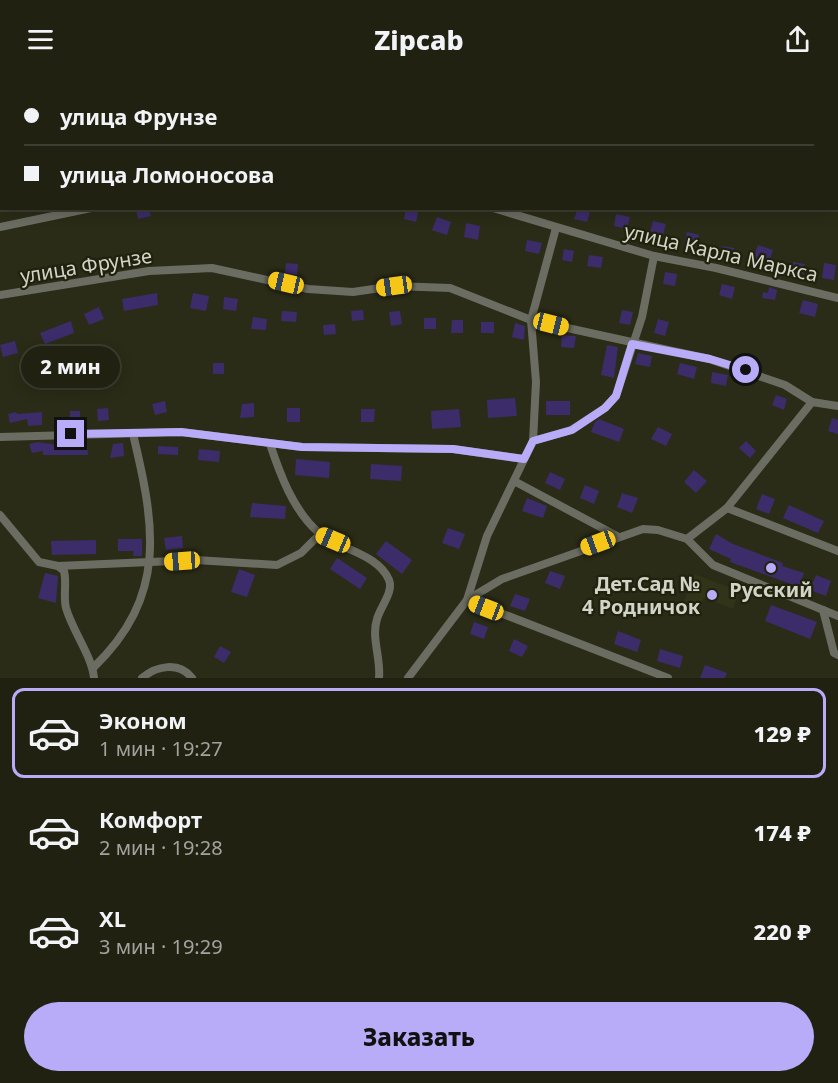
<!DOCTYPE html>
<html lang="ru">
<meta charset="utf-8">
<style>
body{margin:0;font-family:"Noto Sans",sans-serif;background:#28291a;color:#f1f3f6;height:100vh;display:flex;flex-direction:column;font-size:22px;white-space:nowrap}
*{box-sizing:border-box;margin:0}
p{font-size:20px;color:#a2a39f}
.icon{flex:none;width:33px;height:33px;fill:none;stroke:currentColor;stroke-width:2;stroke-linecap:round;stroke-linejoin:round}
.map{position:relative;height:600px;overflow:hidden}
.drawer{display:flex;flex-direction:column;background:#202111;flex:1}
.drawer>*{flex:none}
.hud{position:absolute;left:0px;top:0px;width:838px;height:132px;box-shadow:0 3px 15px #0003,0 0 0 2px #3d3e31;display:grid;align-content:center;height:132px;padding:0 24px;background:#202111}
.end{position:absolute;width:27px;height:27px;margin:-14px;border:8px solid #b8abf7;background:#111;box-shadow:0 0 0 3px #111}
.from{border-radius:50%}
.bubble{position:absolute;height:42px;border-radius:21px;background:#202111;box-shadow:0 3px 15px #0003,0 0 0 2px #3d3e31;font-size:20px;font-weight:800;line-height:42px;text-align:center}
.car{position:absolute;width:18px;height:36px;margin:-18px -9px;border-radius:8px;box-shadow:0 0 4px 2px #0007;background:linear-gradient(#f5c518 24%,#345 0 40%,#f5c518 0 76%,#345 0 86%,#f5c518 0)}
.hud b{display:flex;align-items:center;gap:21px;height:57px;font-size:22px}
.hud b+b{border-top:2px solid #3d3e31}
.hud i{width:15px;height:15px;background:#f1f3f6}
ul{padding:10px 0 0;list-style:none}
li{display:flex;align-items:center;gap:18px;height:90px;margin:0 12px 9px;padding:0 12px;border:3px solid transparent;border-radius:12px}
li div{flex:1}
li b{display:block;font-size:22px}
li em{font-style:normal;font-weight:800}
li.current{border-color:#b8abf7}
li>.icon{width:54px;height:54px;stroke-width:1.5}
.primary-button{display:flex;gap:12px;margin-top:auto;padding:12px 24px}
.primary-button a{flex:1;height:69px;border-radius:36px;background:#b8abf7;color:#111;font-size:24px;font-weight:800;line-height:69px;text-align:center}
header{display:flex;justify-content:space-between;align-items:center;height:78px;padding:0 24px;background:#202111;font-size:27px;font-weight:800}
.map>svg:first-child{display:block}
.built{fill:#313418}
.building{fill:#3c2c6a}
.lines{fill:none;stroke-linecap:round;stroke-linejoin:round}
.minor{stroke:#6b6d62;stroke-width:8}
.route{stroke:#b8abf7;stroke-width:8}
.poi-dot{fill:#b8abf7;stroke:#20220d;stroke-width:2}
.labels{text-anchor:middle;stroke-width:4.5;stroke-linejoin:round;paint-order:stroke}
.street-label{font-size:20px;fill:#d2d4c7;stroke:#20220d}
.poi-label{font-size:20px;font-weight:bold;fill:#d2d4c7;stroke:#20220d;text-anchor:end}
</style>
<header><svg class="icon" aria-label="menu" viewBox="0 0 24 24"><path d="M4 6h16M4 12h16M4 18h16"/></svg>Zipcab<svg class="icon" aria-label="share" viewBox="0 0 24 24"><path d="M12 15V3M7 8l5-5 5 5M5 13v7h14v-7"/></svg></header>
<div class="map">
<svg width="838" height="600" viewBox="0 0 838 600">
<rect width="100%" height="100%" fill="#2a2c17"/>
<polygon class="built" points="694,496 739,513 733,531 704,520 698,535 682,529"/>
<g class="building">
<polygon points="141,130 149,130 151,138 138,141 136,132"/>
<polygon points="578,130 590,134 587,144 574,141"/>
<polygon points="406,131 418,134 416,144 404,141"/>
<polygon points="616,136 630,139 627,151 614,148"/>
<polygon points="437,139 451,144 447,157 432,152"/>
<polygon points="653,143 666,146 663,157 650,154"/>
<polygon points="466,145 480,148 478,162 464,159"/>
<polygon points="687,154 699,157 696,169 684,166"/>
<polygon points="527,162 542,165 539,176 525,173"/>
<polygon points="758,167 773,172 768,188 752,183"/>
<polygon points="722,168 734,170 732,182 721,180"/>
<polygon points="564,171 574,173 572,184 562,182"/>
<polygon points="589,177 603,179 601,190 587,188"/>
<polygon points="793,184 805,186 803,196 791,194"/>
<polygon points="286,185 298,186 297,197 285,196"/>
<polygon points="824,185 836,187 834,202 822,200"/>
<polygon points="665,194 677,196 675,208 663,206"/>
<polygon points="722,206 735,209 732,221 719,217"/>
<polygon points="769,209 777,212 775,222 762,220 763,214 768,215"/>
<polygon points="157,215 158,227 124,233 122,221"/>
<polygon points="193,215 209,218 206,233 190,230"/>
<polygon points="224,219 238,221 236,233 223,231"/>
<polygon points="803,222 818,226 815,239 799,235"/>
<polygon points="99,229 104,241 89,247 84,236"/>
<polygon points="363,232 364,242 352,243 351,233"/>
<polygon points="622,232 633,234 630,247 619,245"/>
<polygon points="282,233 297,234 296,244 281,243"/>
<polygon points="400,233 402,246 391,248 389,234"/>
<polygon points="253,239 267,241 266,252 251,251"/>
<rect x="424" y="240" width="12" height="11"/>
<polygon points="658,241 669,244 665,258 654,255"/>
<polygon points="452,242 463,242 463,255 451,255"/>
<polygon points="71,243 74,255 45,266 40,255"/>
<rect x="481" y="244" width="13" height="11"/>
<polygon points="515,245 525,248 524,262 512,259"/>
<polygon points="335,246 336,256 324,257 323,247"/>
<polygon points="562,257 576,258 574,270 561,269"/>
<polygon points="15,263 18,275 3,279 0,267"/>
<polygon points="607,267 618,269 614,300 601,297"/>
<polygon points="638,275 652,278 650,289 635,286"/>
<rect x="213" y="285" width="11" height="11"/>
<polygon points="680,285 697,289 694,301 677,296"/>
<polygon points="712,294 728,297 726,308 711,305"/>
<polygon points="776,317 787,321 784,332 772,327"/>
<polygon points="515,320 517,338 488,340 487,322"/>
<polygon points="165,323 167,334 155,337 152,326"/>
<rect x="546" y="323" width="24" height="14"/>
<polygon points="254,325 254,339 240,340 242,326"/>
<polygon points="108,330 109,342 98,343 97,331"/>
<rect x="287" y="330" width="13" height="14"/>
<polygon points="361,331 375,331 374,344 361,344"/>
<polygon points="459,331 461,349 432,351 431,333"/>
<rect x="70" y="333" width="10" height="13"/>
<polygon points="16,334 17,336 42,334 42,347 28,348 27,341 10,345 8,336"/>
<polygon points="832,340 838,342 838,356 828,353"/>
<polygon points="599,341 624,351 619,364 591,354 595,344"/>
<polygon points="658,349 672,356 666,368 651,361"/>
<polygon points="746,363 756,373 750,380 739,370"/>
<polygon points="38,364 63,368 87,366 88,377 43,377 43,373 32,375 29,366"/>
<polygon points="123,365 124,378 110,380 113,366"/>
<polygon points="158,368 178,369 178,377 158,376"/>
<polygon points="199,371 220,373 219,384 198,382"/>
<polygon points="296,381 330,384 329,400 295,397"/>
<polygon points="371,386 402,388 401,403 370,401"/>
<polygon points="694,392 707,403 696,415 684,404"/>
<polygon points="550,394 565,401 560,412 545,405"/>
<polygon points="585,407 599,413 594,426 580,420"/>
<polygon points="622,415 638,420 632,435 617,429"/>
<polygon points="762,416 775,421 769,436 756,431"/>
<polygon points="527,420 547,428 543,440 522,433"/>
<polygon points="252,425 286,428 285,441 250,439"/>
<polygon points="789,427 824,443 818,455 783,440"/>
<polygon points="448,450 465,456 459,471 442,465"/>
<polygon points="716,456 733,466 783,485 782,488 804,495 799,509 730,484 731,481 709,471"/>
<polygon points="182,458 183,470 166,472 164,460"/>
<polygon points="118,461 142,461 142,478 133,478 134,473 118,473"/>
<polygon points="96,462 96,476 52,477 51,463"/>
<polygon points="386,463 412,482 402,496 376,476"/>
<polygon points="337,480 367,500 360,511 330,491"/>
<polygon points="239,491 255,497 247,519 231,514"/>
<polygon points="550,493 565,498 560,511 545,505"/>
<polygon points="45,495 58,498 56,525 38,520"/>
<polygon points="816,497 831,503 826,518 810,512"/>
<polygon points="515,516 530,521 525,533 510,528"/>
<polygon points="771,527 817,544 810,561 765,543"/>
<polygon points="474,544 488,549 484,561 470,556"/>
<polygon points="618,553 641,562 637,574 614,566"/>
<polygon points="514,561 528,568 522,579 509,573"/>
<polygon points="220,568 231,574 224,585 214,579"/>
<polygon points="660,571 683,578 680,590 657,583"/>
<polygon points="705,587 727,595 725,600 700,600"/>
</g>
<g class="lines">
<g class="minor">
<polyline points="666,0 672,2"/>
<polyline points="96,2 97,0"/>
<polyline points="503,2 503,0"/>
<polyline points="837,38 838,38"/>
<polyline points="0,106 2,104"/>
<polyline points="493,130 654,178 716,190 838,220"/>
<polyline points="0,149 91,130"/>
<polyline points="654,178 642,239 616,318 605,330 571,352 533,363 487,458 467,522 668,600"/>
<polyline points="0,217 149,193 212,190 308,211 353,214 394,208 450,210 531,242 709,281 785,307 812,324 838,328"/>
<polyline points="0,359 181,354 302,369 453,371 523,381"/>
<polyline points="533,363 536,304 531,242 556,150"/>
<path d="M270,366C280,396 293,432 318,454C337,471 378,475 389,502C394,514 380,529 377,541C371,560 381,580 379,600"/>
<polyline points="514,403 617,458"/>
<polyline points="727,430 812,324"/>
<path d="M0,437L39,484L58,488L64,493C67,505 63,518 66,530C73,554 92,578 94,600"/>
<polyline points="687,461 727,430 838,473"/>
<polyline points="58,488 196,482 277,487 301,475 320,456"/>
<polyline points="823,532 834,575 838,577"/>
<path d="M93,590C168,518 155,448 133,356"/>
<path d="M142,600C156,588 179,583 192,600"/>
<polyline points="408,600 467,522 502,501 643,451 658,452 687,461 713,487 838,538"/>
</g>
</g>
<g class="lines">
<polyline class="route" points="71,356 181,354 302,369 453,371 524,381 533,363 572,352 605,330 616,318 632,266 710,281 746,292"/>
</g>
<g class="poi-dot">
<circle cx="771" cy="490" r="6"/>
<circle cx="712" cy="517" r="6"/>
</g>
<g class="labels">
<g class="street-label">
<text transform="translate(721 175) rotate(13)" y="7">улица Карла Маркса</text>
<text transform="translate(86 188) rotate(-9)" y="7">улица Фрунзе</text>
</g>
<g class="poi-label">
<text x="700" y="513">Дет.Сад №<tspan x="700" dy="23">4 Родничок</tspan></text>
<text x="771" y="519" text-anchor="middle">Русский</text>
</g>
</g>
</svg>
<i class="end from" style="left:746px;top:292px"></i>
<i class="end" style="left:71px;top:356px"></i>
<div class="bubble" style="left:21px;top:268px;width:99px">2 мин</div>
<i class="car" style="left:286px;top:205px;rotate:283deg"></i>
<i class="car" style="left:394px;top:208px;rotate:262deg"></i>
<i class="car" style="left:551px;top:246px;rotate:104deg"></i>
<i class="car" style="left:333px;top:462px;rotate:293deg"></i>
<i class="car" style="left:598px;top:465px;rotate:250deg"></i>
<i class="car" style="left:182px;top:483px;rotate:266deg"></i>
<i class="car" style="left:486px;top:530px;rotate:291deg"></i>
<div class="hud">
<b><i class="from"></i>улица Фрунзе</b>
<b><i></i>улица Ломоносова</b>
</div>
</div>
<section class="drawer">
<ul>
<li class="current"><svg class="icon" aria-label="car" viewBox="0 0 24 24"><path d="M5 17H2v-5l4-1 3-4h7l3 4 3 1v5h-3M9 17h6M6 11h13"/><circle cx="7" cy="17" r="2"/><circle cx="17" cy="17" r="2"/></svg><div><b>Эконом</b><p>1 мин · 19:27</p></div><em>129 ₽</em></li>
<li><svg class="icon" aria-label="car" viewBox="0 0 24 24"><path d="M5 17H2v-5l4-1 3-4h7l3 4 3 1v5h-3M9 17h6M6 11h13"/><circle cx="7" cy="17" r="2"/><circle cx="17" cy="17" r="2"/></svg><div><b>Комфорт</b><p>2 мин · 19:28</p></div><em>174 ₽</em></li>
<li><svg class="icon" aria-label="car" viewBox="0 0 24 24"><path d="M5 17H2v-5l4-1 3-4h7l3 4 3 1v5h-3M9 17h6M6 11h13"/><circle cx="7" cy="17" r="2"/><circle cx="17" cy="17" r="2"/></svg><div><b>XL</b><p>3 мин · 19:29</p></div><em>220 ₽</em></li>
</ul>
<div class="primary-button"><a>Заказать</a></div>
</section>
